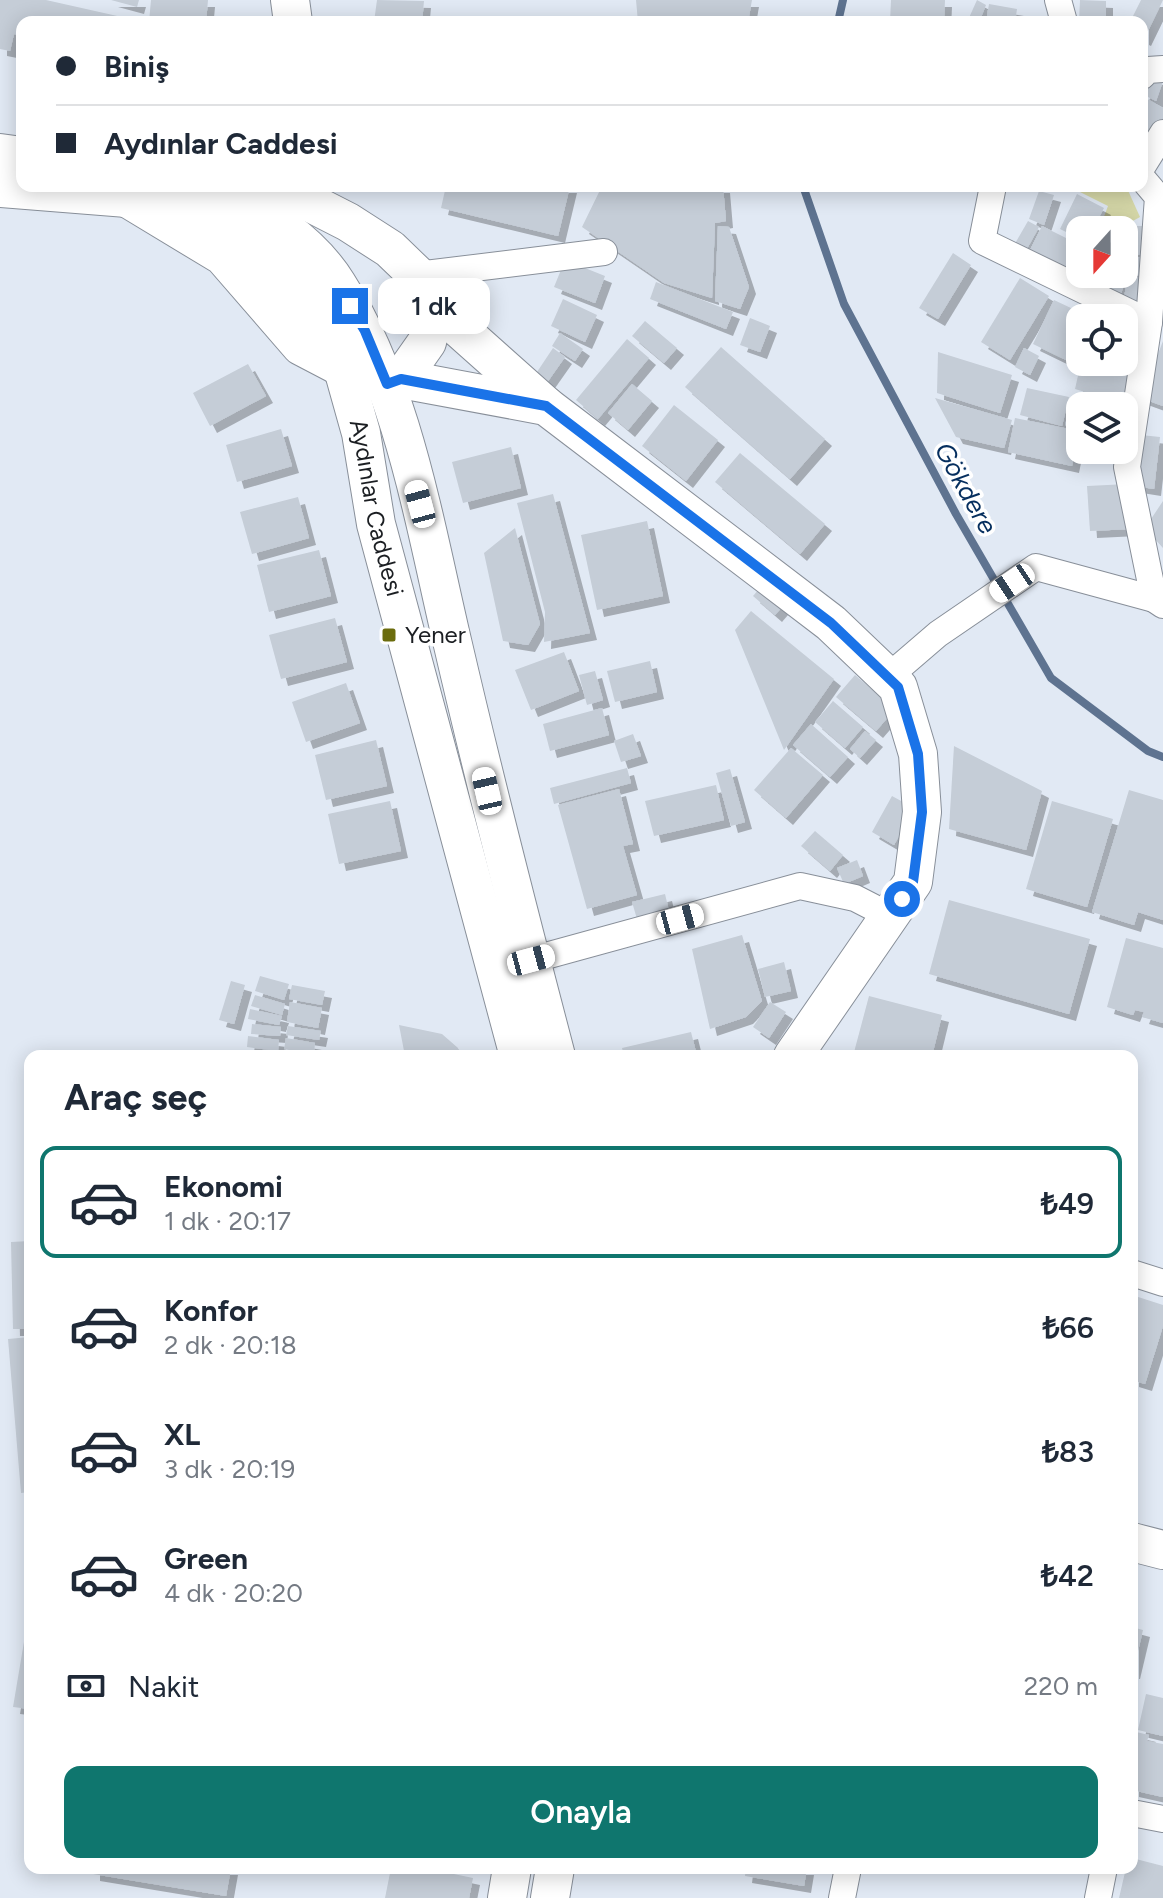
<!DOCTYPE html>
<html lang="tr">
<meta charset="utf-8">
<style>
body{margin:0;font-family:Figtree,sans-serif;background:#f2f2f3;color:#1f2937;height:100vh;display:flex;flex-direction:column;font-size:30px;white-space:nowrap}
*{box-sizing:border-box;margin:0}
p{font-size:26px;color:#747a83}
.icon{flex:none;width:44px;height:44px;fill:none;stroke:currentColor;stroke-width:2;stroke-linecap:round;stroke-linejoin:round}
.map{position:relative;flex:1;overflow:hidden}
.sheet{position:absolute;left:24px;top:1050px;width:1114px;height:824px;display:flex;flex-direction:column;background:#fff;border-radius:16px;box-shadow:0 4px 20px #0003}
.sheet>*{flex:none}
.top-card{position:absolute;left:16px;top:16px;width:1132px;height:176px;border-radius:16px;box-shadow:0 4px 20px #0003;display:grid;align-content:center;height:176px;padding:0 40px;background:#fff}
.needle{width:52px;rotate:201deg}
.controls{position:absolute;left:1066px;top:216px;display:grid;gap:16px}
.controls a{display:grid;place-items:center;width:72px;height:72px;border-radius:16px;background:#fff;box-shadow:0 4px 20px #0003;font-size:40px}
.end{position:absolute;width:36px;height:36px;margin:-18px;border:10px solid #1a73e8;background:#fff;box-shadow:0 0 0 4px #fff}
.from{border-radius:50%}
.bubble{position:absolute;height:56px;border-radius:16px;background:#fff;box-shadow:0 4px 20px #0003;font-size:26px;font-weight:600;line-height:56px;text-align:center}
.car{position:absolute;width:24px;height:48px;margin:-24px -12px;border-radius:10px;box-shadow:0 0 6px 2px #0007;background:linear-gradient(#fff 24%,#345 0 40%,#fff 0 76%,#345 0 86%,#fff 0)}
.top-card b{display:flex;align-items:center;gap:28px;height:76px;font-size:30px}
.top-card b+b{border-top:2px solid #e0e1e3}
.top-card i{width:20px;height:20px;background:#1f2937}
ul{padding:0;list-style:none}
li{display:flex;align-items:center;gap:24px;height:112px;margin:0 16px 12px;padding:0 24px;border:4px solid transparent;border-radius:16px}
li div{flex:1}
li b{display:block;font-size:30px}
li em{font-style:normal;font-weight:600}
li.active{border-color:#0f766e}
li>.icon{width:72px;height:72px;stroke-width:1.5}
h2{padding:0 40px;font-size:36px;line-height:96px}
.pay{display:flex;align-items:center;gap:20px;height:88px;padding:0 40px;font-size:30px}
.pay p{margin-inline-start:auto}
.button{display:flex;gap:16px;margin-top:auto;padding:16px 40px}
.button a{flex:1;height:92px;border-radius:16px;background:#0f766e;color:#fff;font-size:32px;font-weight:600;line-height:92px;text-align:center}
.map>svg:first-child{display:block}
.green{fill:#d7d9a9}
.lines{fill:none;stroke-linecap:round;stroke-linejoin:round}
.stream{stroke:#5e7390;stroke-width:8}
.building{fill:#c5cdd7;filter:url(#shadow)}
.street-casing{stroke:#888f99;stroke-width:28}
.secondary-casing{stroke:#888f99;stroke-width:40}
.street{stroke:#fff;stroke-width:26}
.secondary{stroke:#fff;stroke-width:38}
.route{stroke:#1a73e8;stroke-width:10}
.poi-dot{fill:#6b6c0d;stroke:#fff;stroke-width:3}
.labels{text-anchor:middle;stroke-width:7;stroke-linejoin:round;paint-order:stroke}
.street-label{font-size:24px;fill:#1b1e22;stroke:#fff}
.poi-label{font-size:24px;fill:#1b1e22;stroke:#fff;text-anchor:start}
.water-label{font-size:26px;font-style:italic;fill:#052e5e;stroke:#fff}
</style>
<div class="map">
<svg width="1163" height="1898" viewBox="0 0 1163 1898">
<defs>
<filter id="shadow"><feDropShadow dx="7" dy="7" stdDeviation="0" flood-color="#0004"/></filter>
</defs>
<rect width="100%" height="100%" fill="#e1e9f4"/>
<polygon class="green" points="1080,186 1126,186 1140,217 1131,222 1124,243 1124,230 1099,230 1108,206 1076,190"/>
<g class="lines">
<g class="stream">
<polyline points="838,22 843,0"/>
<polyline points="803,186 844,304 956,514 1051,678 1148,751 1163,757"/>
</g>
</g>
<g class="building">
<polygon points="0,0 46,0 144,22 22,22 22,36 14,34 10,51 0,49"/>
<polygon points="111,0 139,0 137,7"/>
<polygon points="151,0 208,0 206,22 149,22"/>
<polygon points="377,0 424,1 422,22 374,22"/>
<polygon points="636,0 752,0 748,22 638,22"/>
<polygon points="891,0 945,0 944,22 890,22"/>
<polygon points="977,0 986,5 979,22 972,22 968,20"/>
<polygon points="1080,0 1106,1 1106,22 1079,22"/>
<polygon points="1141,0 1163,0 1144,39 1142,38 1142,22 1130,22"/>
<polygon points="989,4 1017,9 1015,22 986,22"/>
<polygon points="1149,75 1163,81 1156,101 1142,94"/>
<polygon points="1142,96 1163,108 1163,118 1144,141"/>
<polygon points="446,186 570,186 558,236 441,208"/>
<polygon points="602,186 723,186 726,221 715,223 712,298 664,283 582,227"/>
<polygon points="1039,191 1054,195 1044,225 1029,219"/>
<polygon points="1077,194 1104,208 1092,230 1080,230 1080,239 1060,229"/>
<polygon points="1028,221 1039,227 1024,254 1013,247"/>
<polygon points="718,226 729,227 749,287 740,309 715,301"/>
<polygon points="1042,226 1080,245 1065,276 1027,256"/>
<polygon points="1128,226 1145,226 1145,255 1128,254"/>
<polygon points="953,253 971,265 938,319 919,308"/>
<polygon points="1128,257 1145,257 1145,276 1128,274"/>
<polygon points="565,260 605,276 595,303 554,287"/>
<polygon points="1080,266 1080,274 1105,274 1098,288 1075,276"/>
<polygon points="1108,274 1127,275 1120,297 1102,288"/>
<polygon points="1128,277 1146,278 1144,303 1124,297"/>
<polygon points="1020,278 1049,296 1010,360 981,342"/>
<polygon points="656,282 733,312 726,329 650,299"/>
<polygon points="563,299 597,315 585,342 551,326"/>
<polygon points="1054,300 1092,318 1080,318 1080,335 1068,361 1033,344"/>
<polygon points="750,318 770,326 760,352 740,345"/>
<polygon points="645,321 677,348 664,363 632,336"/>
<polygon points="1124,327 1137,330 1122,403 1075,389 1081,362 1124,362"/>
<polygon points="560,333 583,349 575,361 552,346"/>
<polygon points="627,339 649,358 598,419 576,400"/>
<polygon points="1163,341 1163,406 1141,398"/>
<polygon points="721,347 825,439 790,479 685,387"/>
<polygon points="553,348 565,357 546,384 535,375"/>
<polygon points="1024,348 1039,356 1030,375 1015,367"/>
<polygon points="938,352 1012,375 1000,413 937,393"/>
<polygon points="248,364 266,396 210,426 193,393"/>
<polygon points="632,384 652,401 628,430 608,413"/>
<polygon points="1027,388 1069,397 1062,426 1020,415"/>
<polygon points="1074,394 1114,405 1114,406 1080,406 1080,429 1065,425"/>
<polygon points="935,398 1012,420 1004,448 956,437"/>
<polygon points="674,405 718,440 686,481 642,446"/>
<polygon points="1015,418 1079,431 1072,466 1008,452"/>
<polygon points="281,429 292,466 237,482 226,445"/>
<polygon points="1141,435 1160,437 1154,489 1135,486"/>
<polygon points="511,447 521,488 463,503 452,462"/>
<polygon points="740,453 825,524 800,554 715,482"/>
<polygon points="1128,484 1131,529 1090,531 1087,486"/>
<polygon points="553,494 590,633 544,642 545,612 517,503"/>
<polygon points="298,497 309,538 252,554 240,512"/>
<polygon points="1163,501 1163,548 1145,528"/>
<polygon points="647,521 663,596 597,610 581,535"/>
<polygon points="515,528 540,624 528,645 503,641 484,553"/>
<polygon points="319,550 331,596 269,612 257,565"/>
<polygon points="765,582 787,601 775,615 753,596"/>
<polygon points="751,611 834,679 784,750 735,630"/>
<polygon points="335,618 347,662 281,679 269,635"/>
<polygon points="564,652 579,691 531,710 515,670"/>
<polygon points="650,661 657,692 615,702 607,671"/>
<polygon points="595,671 603,700 587,705 579,675"/>
<polygon points="855,675 895,709 876,731 836,697"/>
<polygon points="346,683 360,723 306,742 292,702"/>
<polygon points="833,701 863,727 845,748 815,722"/>
<polygon points="602,708 609,735 550,751 543,724"/>
<polygon points="811,724 848,757 830,777 793,745"/>
<polygon points="865,731 876,740 860,758 850,749"/>
<polygon points="633,734 641,756 621,762 614,741"/>
<polygon points="376,740 387,786 326,800 315,755"/>
<polygon points="954,746 1042,791 1026,850 949,829"/>
<polygon points="791,748 823,775 786,818 754,790"/>
<polygon points="627,768 631,783 554,804 550,788"/>
<polygon points="730,769 745,822 731,826 716,773"/>
<polygon points="716,785 724,820 654,836 645,801"/>
<polygon points="619,789 633,844 623,846 637,895 587,909 558,805"/>
<polygon points="1129,790 1163,800 1163,920 1138,912 1134,925 1092,912"/>
<polygon points="892,796 914,808 894,845 872,832"/>
<polygon points="390,801 401,851 339,864 328,814"/>
<polygon points="1052,801 1113,819 1087,907 1026,889"/>
<polygon points="815,831 843,855 830,871 801,846"/>
<polygon points="857,860 863,876 844,884 837,868"/>
<polygon points="665,894 669,911 637,919 632,902"/>
<polygon points="949,900 1090,939 1069,1014 929,974"/>
<polygon points="742,935 762,1001 746,1017 710,1029 692,949"/>
<polygon points="1126,938 1163,948 1163,1023 1142,1017 1144,1012 1135,1010 1133,1015 1107,1007"/>
<polygon points="784,962 791,991 765,997 758,969"/>
<polygon points="260,976 289,984 284,1000 255,991"/>
<polygon points="231,981 245,985 234,1024 219,1020"/>
<polygon points="292,985 325,991 322,1005 289,999"/>
<polygon points="255,995 285,1004 282,1015 251,1006"/>
<polygon points="869,996 942,1015 932,1056 853,1056"/>
<polygon points="290,1002 322,1008 318,1028 287,1022"/>
<polygon points="770,1002 786,1012 769,1038 753,1027"/>
<polygon points="250,1009 282,1016 279,1025 248,1019"/>
<polygon points="252,1024 281,1027 280,1036 251,1034"/>
<polygon points="399,1025 442,1034 458,1048 460,1056 405,1056"/>
<polygon points="288,1026 321,1031 319,1040 286,1035"/>
<polygon points="691,1032 697,1056 624,1056 622,1048"/>
<polygon points="248,1036 279,1040 278,1051 247,1047"/>
<polygon points="286,1038 315,1043 314,1055 284,1049"/>
<polygon points="244,1050 274,1054 273,1056 243,1056"/>
<polygon points="30,1241 30,1329 13,1329 11,1242"/>
<polygon points="1132,1295 1163,1305 1163,1326 1145,1384 1132,1380"/>
<polygon points="30,1337 30,1492 21,1493 8,1339"/>
<polygon points="27,1624 30,1625 30,1709 13,1707"/>
<polygon points="1132,1627 1143,1630 1133,1672 1132,1672"/>
<polygon points="1146,1694 1163,1698 1163,1736 1138,1730"/>
<polygon points="1132,1731 1149,1735 1147,1741 1163,1744 1163,1797 1132,1790"/>
<polygon points="1132,1858 1163,1866 1163,1898 1119,1898 1126,1868 1132,1868"/>
<polygon points="93,1868 231,1868 226,1896 93,1874"/>
<polygon points="391,1868 425,1868 473,1878 469,1898 385,1898"/>
<polygon points="746,1868 807,1868 804,1886 745,1876"/>
</g>
<g class="lines">
<g class="street-casing">
<g id="street">
<polyline points="1058,0 1064,22"/>
<polyline points="1142,76 1148,70 1163,69"/>
<polyline points="1142,167 1163,133"/>
<polyline points="1142,178 1158,197 1149,322 1127,467 1154,599 1163,605"/>
<polyline points="993,186 982,241 1149,322"/>
<polyline points="417,275 604,252"/>
<polyline points="888,677 938,634 1036,567 1154,599 1163,597"/>
<polyline points="531,960 800,886 855,898 890,916"/>
<polyline points="1132,1273 1163,1283"/>
<polyline points="1132,1813 1163,1819"/>
<polyline points="842,1898 848,1868"/>
<polyline points="1098,1898 1104,1868"/>
</g>
</g>
<g class="secondary-casing">
<g id="secondary">
<polyline points="290,0 293,22"/>
<polyline points="0,153 22,156"/>
<path d="M216,186C261,212 309,239 337,284C403,387 425,527 453,645C485,783 520,919 556,1056"/>
<polyline points="258,186 273,188 303,199 348,222 390,249 417,275 435,307 546,406"/>
<path id="s1" d="M0,188L127,198L188,206L250,237L331,326L361,433L376,524L519,1056"/>
<polyline points="127,198 223,256 301,346 345,369 387,384 401,379 546,406 831,623 898,687 918,754 922,812 913,882 793,1056"/>
<polyline points="401,379 427,342 435,307"/>
<polyline points="1132,1542 1163,1550"/>
<polyline points="507,1898 512,1868"/>
<polyline points="550,1898 555,1868"/>
</g>
</g>
<use href="#street" class="street"/>
<use href="#secondary" class="secondary"/>
</g>
<g class="lines">
<polyline class="route" points="350,306 365,331 387,384 401,379 546,406 831,623 898,687 918,754 922,812 913,882 902,899"/>
</g>
<rect class="poi-dot" x="381" y="627" width="16" height="16" rx="4"/>
<g class="labels">
<g class="street-label">
<text dy="8" stroke="none"><textPath href="#s1" startOffset="566">Aydınlar Caddesi</textPath></text>
</g>
<g class="poi-label">
<text x="405" y="643">Yener</text>
</g>
<g class="water-label">
<text transform="translate(966 488) rotate(61)" y="9">Gökdere</text>
</g>
</g>
</svg>
<div class="controls">
<a><svg class="needle" viewBox="-14 -14 28 28"><path d="M0-13l5 13h-10z" fill="#e53935"/><path d="M0 13l5-13h-10z" fill="#747a83"/></svg></a>
<a><svg class="icon" aria-label="locate" viewBox="0 0 24 24"><circle cx="12" cy="12" r="6"/><path d="M12 2v4M12 18v4M2 12h4M18 12h4"/></svg></a>
<a><svg class="icon" aria-label="layers" viewBox="0 0 24 24"><path d="M12 4l9 5-9 5-9-5zM3 14l9 5 9-5"/></svg></a>
</div>
<i class="end from" style="left:902px;top:899px"></i>
<i class="end" style="left:350px;top:306px"></i>
<div class="bubble" style="left:378px;top:278px;width:112px">1 dk</div>
<i class="car" style="left:420px;top:504px;rotate:345deg"></i>
<i class="car" style="left:1012px;top:583px;rotate:236deg"></i>
<i class="car" style="left:487px;top:791px;rotate:347deg"></i>
<i class="car" style="left:680px;top:919px;rotate:75deg"></i>
<i class="car" style="left:531px;top:960px;rotate:75deg"></i>
<div class="top-card">
<b><i class="from"></i>Biniş</b>
<b><i></i>Aydınlar Caddesi</b>
</div>
<section class="sheet">
<h2>Araç seç</h2>
<ul>
<li class="active"><svg class="icon" aria-label="car" viewBox="0 0 24 24"><path d="M5 17H2v-5l4-1 3-4h7l3 4 3 1v5h-3M9 17h6M6 11h13"/><circle cx="7" cy="17" r="2"/><circle cx="17" cy="17" r="2"/></svg><div><b>Ekonomi</b><p>1 dk · 20:17</p></div><em>₺49</em></li>
<li><svg class="icon" aria-label="car" viewBox="0 0 24 24"><path d="M5 17H2v-5l4-1 3-4h7l3 4 3 1v5h-3M9 17h6M6 11h13"/><circle cx="7" cy="17" r="2"/><circle cx="17" cy="17" r="2"/></svg><div><b>Konfor</b><p>2 dk · 20:18</p></div><em>₺66</em></li>
<li><svg class="icon" aria-label="car" viewBox="0 0 24 24"><path d="M5 17H2v-5l4-1 3-4h7l3 4 3 1v5h-3M9 17h6M6 11h13"/><circle cx="7" cy="17" r="2"/><circle cx="17" cy="17" r="2"/></svg><div><b>XL</b><p>3 dk · 20:19</p></div><em>₺83</em></li>
<li><svg class="icon" aria-label="car" viewBox="0 0 24 24"><path d="M5 17H2v-5l4-1 3-4h7l3 4 3 1v5h-3M9 17h6M6 11h13"/><circle cx="7" cy="17" r="2"/><circle cx="17" cy="17" r="2"/></svg><div><b>Green</b><p>4 dk · 20:20</p></div><em>₺42</em></li>
</ul>
<div class="pay"><svg class="icon" aria-label="cash" viewBox="0 0 24 24"><path d="M3 7h18v10H3z"/><circle cx="12" cy="12" r="2"/></svg>Nakit<p>220 m</p></div>
<div class="button"><a>Onayla</a></div>
</section>
</div>
